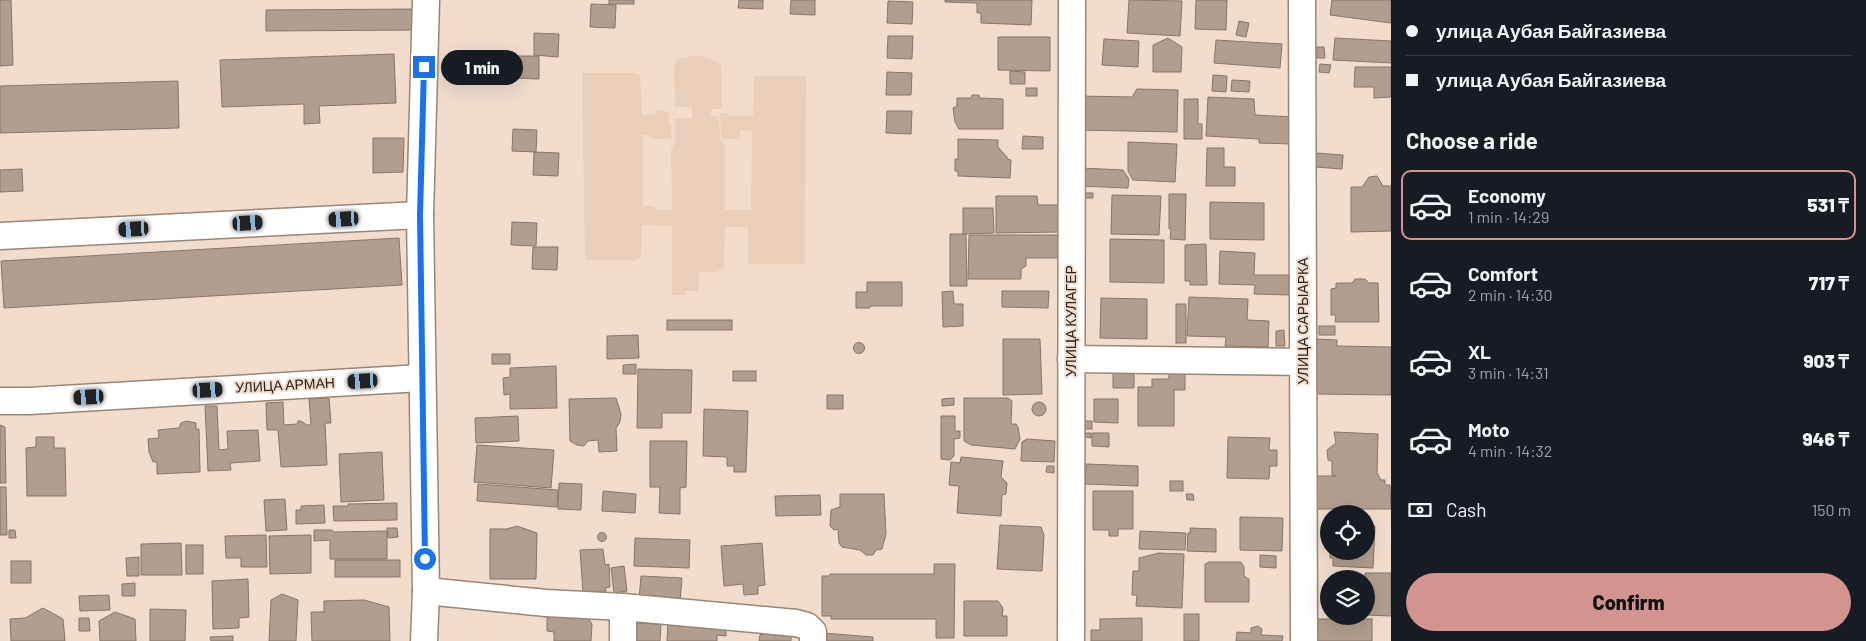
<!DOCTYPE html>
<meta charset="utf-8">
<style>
body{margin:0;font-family:Barlow,sans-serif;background:#20242c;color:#f1f3f6;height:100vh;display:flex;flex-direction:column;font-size:19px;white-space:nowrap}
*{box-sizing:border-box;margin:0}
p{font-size:16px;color:#9ea1a6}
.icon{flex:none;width:28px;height:28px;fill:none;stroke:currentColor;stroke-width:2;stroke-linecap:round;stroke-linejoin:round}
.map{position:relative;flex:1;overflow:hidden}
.panel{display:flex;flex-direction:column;background:#171b24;width:475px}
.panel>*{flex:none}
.banner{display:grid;align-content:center;height:110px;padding:0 15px;background:#171b24}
.buttons{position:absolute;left:1320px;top:505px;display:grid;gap:10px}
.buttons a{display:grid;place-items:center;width:55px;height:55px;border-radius:50%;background:#171b24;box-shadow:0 5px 20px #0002;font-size:25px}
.end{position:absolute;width:22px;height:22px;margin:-11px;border:6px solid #1a73e8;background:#fff;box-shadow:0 0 0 2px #fff}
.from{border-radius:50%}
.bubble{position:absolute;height:35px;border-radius:18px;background:#171b24;box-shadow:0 5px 20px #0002;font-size:16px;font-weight:800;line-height:35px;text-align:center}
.car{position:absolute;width:15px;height:30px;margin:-15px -8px;border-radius:6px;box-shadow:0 0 4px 1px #0007;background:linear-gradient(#222 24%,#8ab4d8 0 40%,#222 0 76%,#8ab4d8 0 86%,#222 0)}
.banner b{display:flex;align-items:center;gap:18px;height:48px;font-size:19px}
.banner b+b{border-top:1px solid #363941}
.banner i{width:12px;height:12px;background:#f1f3f6}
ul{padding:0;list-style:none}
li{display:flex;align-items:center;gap:15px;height:70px;margin:0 10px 8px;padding:0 5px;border:2px solid transparent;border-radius:10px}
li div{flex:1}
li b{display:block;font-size:19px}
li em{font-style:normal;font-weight:800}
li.selected{border-color:#d3948f}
li>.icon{width:45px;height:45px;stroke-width:1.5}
h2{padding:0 15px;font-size:22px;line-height:60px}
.pay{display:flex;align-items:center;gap:12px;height:55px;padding:0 15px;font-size:19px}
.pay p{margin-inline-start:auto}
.button{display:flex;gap:10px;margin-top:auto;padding:10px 15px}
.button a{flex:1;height:58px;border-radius:30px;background:#d3948f;color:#111;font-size:20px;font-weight:800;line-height:58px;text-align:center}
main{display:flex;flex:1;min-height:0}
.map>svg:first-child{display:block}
.built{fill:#eacfbb}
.building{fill:#b29e8f;stroke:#887567}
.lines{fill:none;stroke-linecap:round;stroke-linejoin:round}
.minor-casing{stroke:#998677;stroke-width:29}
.minor{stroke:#fff;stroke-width:26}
.route{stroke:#1a73e8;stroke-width:6}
.labels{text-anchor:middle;stroke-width:4;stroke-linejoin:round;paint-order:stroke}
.street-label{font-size:14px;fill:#29211b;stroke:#f2ddcd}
</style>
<main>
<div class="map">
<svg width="1391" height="641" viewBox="0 0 1391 641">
<rect width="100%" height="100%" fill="#f2ddcd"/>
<polygon class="built" points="696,55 712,59 721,65 722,109 711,109 711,116 719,117 720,140 725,144 725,210 751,210 752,131 740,130 740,139 721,139 720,113 727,113 730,116 753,116 754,76 806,76 805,264 748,264 748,227 725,227 724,267 721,270 715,272 699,272 698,291 686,291 686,295 672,295 672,226 642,225 641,257 636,260 588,260 585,258 582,73 637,73 640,76 642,115 655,114 657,110 661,110 669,113 669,122 671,122 671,139 651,139 651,135 643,135 643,206 653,206 657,210 672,210 671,149 675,143 675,119 692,118 692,107 675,107 674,69 677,59"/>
<g class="building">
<polygon points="0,0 11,0 13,65 0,66"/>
<rect x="609" y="0" width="25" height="4"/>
<polygon points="739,0 763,0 763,9 738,8"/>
<polygon points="791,0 815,0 815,15 790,14"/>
<polygon points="945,0 1032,0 1031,25 981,23 981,13 977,13 977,3 945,2"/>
<polygon points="1129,0 1182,1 1180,36 1127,33"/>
<polygon points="1196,0 1227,0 1226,30 1195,29"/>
<polygon points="1332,0 1391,0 1391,23 1330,15"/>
<polygon points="888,1 913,2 912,24 887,23"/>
<polygon points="591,4 616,5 615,28 590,27"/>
<polygon points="416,9 416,30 266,31 266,10"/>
<polygon points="1239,21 1249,23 1246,37 1236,35"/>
<polygon points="534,33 559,34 558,57 534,55"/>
<polygon points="888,36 913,36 912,59 887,58"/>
<polygon points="998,37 1050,37 1050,71 998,70"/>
<polygon points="1168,38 1182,47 1181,72 1153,72 1153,45"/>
<polygon points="1335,38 1391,41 1391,63 1333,60"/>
<polygon points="1104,39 1139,41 1138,67 1102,65"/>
<polygon points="1216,40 1282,44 1280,68 1214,63"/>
<polygon points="1317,47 1324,47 1325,58 1317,58"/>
<polygon points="394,54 396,103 319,106 320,123 304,124 304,104 222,107 220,60"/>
<polygon points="515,56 539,56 539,79 514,78"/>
<polygon points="1320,64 1331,65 1329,73 1319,72"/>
<polygon points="1355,67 1391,67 1391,97 1374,98 1374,87 1354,87"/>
<polygon points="1010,71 1025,72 1025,84 1010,84"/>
<polygon points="887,72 912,73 911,95 886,95"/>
<polygon points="1213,75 1227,76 1226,92 1212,91"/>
<polygon points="1232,80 1250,81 1249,92 1231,91"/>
<polygon points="178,81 179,128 0,133 0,86"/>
<rect x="1026" y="88" width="11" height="8"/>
<polygon points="1137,89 1178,90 1177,132 1078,130 1079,96 1132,97"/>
<polygon points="972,95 979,95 980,98 1003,99 1003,129 959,129 955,122 953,108 957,106 957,98 971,98"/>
<polygon points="1208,97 1254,99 1255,115 1293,117 1292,144 1259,143 1259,139 1206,136"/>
<polygon points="1184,99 1198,99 1198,124 1202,124 1202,139 1184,139"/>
<polygon points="887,111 912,111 911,134 886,133"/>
<polygon points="513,129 537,130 536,152 512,151"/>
<polygon points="1023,136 1043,137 1043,149 1022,149"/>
<polygon points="373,138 404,138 403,172 373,173"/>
<polygon points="958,139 998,140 998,147 1007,157 1007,159 1011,160 1010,178 958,176 958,171 955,171 955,159 958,159"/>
<polygon points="1128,142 1177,144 1175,182 1133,180 1128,171"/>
<polygon points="1207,148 1224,148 1224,167 1235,167 1235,186 1206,186"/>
<polygon points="534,152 559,153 558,176 533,175"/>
<polygon points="1316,153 1343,155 1342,169 1315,167"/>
<polygon points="1081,168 1123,170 1129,179 1128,188 1080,186"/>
<polygon points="22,169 23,191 0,192 0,170"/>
<polygon points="1377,176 1383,186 1391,186 1391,231 1351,232 1351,187 1362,187 1369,177"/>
<polygon points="1084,193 1093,193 1093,198 1085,198"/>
<polygon points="1169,194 1186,194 1185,240 1170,239 1171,229 1169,229"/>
<polygon points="1112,195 1161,196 1159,235 1111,234"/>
<polygon points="996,196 1037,196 1038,205 1060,205 1060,232 996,233"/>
<polygon points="1210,202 1264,203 1264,240 1210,239"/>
<polygon points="963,208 993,208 994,233 963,234"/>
<polygon points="512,222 537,223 536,246 511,245"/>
<polygon points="950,234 966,234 967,286 950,286"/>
<polygon points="969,235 1058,235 1058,258 1026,258 1026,266 1021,269 1021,279 968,279"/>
<polygon points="399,238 402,285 4,308 1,261"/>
<polygon points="1110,239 1164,240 1164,283 1110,282"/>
<polygon points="1206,244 1207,285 1190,285 1190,281 1185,281 1185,245"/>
<polygon points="533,247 558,247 557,270 532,269"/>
<polygon points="1220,251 1255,253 1254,275 1289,275 1289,295 1254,294 1255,285 1219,284"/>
<polygon points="1355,279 1365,279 1369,283 1378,283 1379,322 1335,322 1336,315 1331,315 1331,289 1336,288 1336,283 1352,283"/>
<polygon points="867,282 902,282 902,306 870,306 870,308 856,308 856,292 867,292"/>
<polygon points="953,291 954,304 963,304 963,326 943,327 942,292"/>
<polygon points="1002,291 1049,291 1048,308 1002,307"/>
<polygon points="1189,297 1248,299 1247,320 1269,321 1268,347 1225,346 1226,337 1187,336"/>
<polygon points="1101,298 1147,299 1147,339 1100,338"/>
<rect x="1176" y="304" width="10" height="39"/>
<rect x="667" y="320" width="65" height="10"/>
<rect x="1319" y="326" width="16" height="9"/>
<polygon points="1284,330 1285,346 1276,346 1276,331"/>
<polygon points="638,335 639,358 607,359 607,336"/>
<polygon points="1003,339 1040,339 1042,394 1003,395"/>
<polygon points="1316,339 1337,340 1337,346 1391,347 1391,395 1315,394"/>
<circle cx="859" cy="348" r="5.5"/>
<rect x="492" y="354" width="18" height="10"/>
<polygon points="636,364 636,374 623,374 623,365"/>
<polygon points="556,366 557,408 510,409 510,394 504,395 503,378 510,377 510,368"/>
<polygon points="1169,366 1185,366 1185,390 1174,390 1174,426 1138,426 1138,387 1152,387 1152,379 1169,379"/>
<polygon points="1113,368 1134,369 1134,388 1113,388"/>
<polygon points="638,369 692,370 691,413 662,413 662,428 637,428"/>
<rect x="733" y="371" width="23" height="10"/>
<rect x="827" y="395" width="16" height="14"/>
<polygon points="329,398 331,423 325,423 327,465 281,467 278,430 267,430 266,403 283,402 284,425 297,424 298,421 301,421 307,425 311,425 309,399"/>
<polygon points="616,398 621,414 620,422 616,428 617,451 599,452 598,440 588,441 584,446 577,445 570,441 569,399"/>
<polygon points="954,398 954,405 942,406 942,399"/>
<polygon points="964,398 1008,398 1012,401 1011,424 1016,424 1018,427 1020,439 1015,449 971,445 964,441"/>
<polygon points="1094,399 1118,399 1118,423 1094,422"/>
<circle cx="1039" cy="409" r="7"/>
<polygon points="205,406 217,406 219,450 228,449 227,431 258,430 260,461 230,463 231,470 208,471"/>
<polygon points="704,409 748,411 746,472 734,472 734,466 727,466 727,457 703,456"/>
<polygon points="518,416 519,441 476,443 475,418"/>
<polygon points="941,416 955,416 955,431 960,431 960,438 954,439 954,456 950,460 941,459"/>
<polygon points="186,421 196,423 196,429 199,429 200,472 157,474 157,462 153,462 149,452 148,439 159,438 158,430 179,428 181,423"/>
<rect x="1083" y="421" width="9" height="8"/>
<polygon points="0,425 5,427 6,483 0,483"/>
<polygon points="1334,432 1378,434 1377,473 1381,480 1385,480 1385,485 1390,485 1391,509 1316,509 1316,476 1336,476 1332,475 1332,461 1328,460 1327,450 1336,443"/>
<polygon points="1085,433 1091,433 1091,438 1085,437"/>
<polygon points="1092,433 1109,433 1109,447 1092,446"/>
<polygon points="36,437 54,437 54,448 65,448 66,496 27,496 26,448 36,447"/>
<polygon points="1228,437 1270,438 1269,450 1277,450 1277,466 1270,466 1269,479 1227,478"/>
<polygon points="1027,439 1055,441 1054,462 1021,461 1022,442"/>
<polygon points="650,441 687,441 686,487 680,488 680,514 659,513 660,487 650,487"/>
<polygon points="477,445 554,450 551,488 474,482"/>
<polygon points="382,452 384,500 341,502 339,454"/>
<polygon points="961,457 1003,461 1001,477 1007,483 1006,494 1002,495 1001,516 957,513 959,486 949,485 951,462 960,463"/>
<polygon points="1086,464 1138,466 1138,486 1085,484"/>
<polygon points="1047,466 1054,466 1054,473 1046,472"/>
<rect x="1170" y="481" width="13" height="10"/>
<polygon points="559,483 582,484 581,510 558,509"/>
<polygon points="478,484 558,490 557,507 477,501"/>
<polygon points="0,487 6,487 7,535 0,535"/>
<polygon points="603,491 636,494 635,513 602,511"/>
<polygon points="1093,491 1133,491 1133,529 1118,529 1118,536 1109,536 1109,530 1093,530"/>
<polygon points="840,494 884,494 886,534 882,549 876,550 873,555 866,555 860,550 842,547 839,543 838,529 834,530 830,526 831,510 840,507"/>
<polygon points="1186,494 1193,494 1194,500 1187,500"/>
<polygon points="820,495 821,515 776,516 775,496"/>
<polygon points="285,499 287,530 266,531 264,500"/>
<polygon points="397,503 397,520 334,521 333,506 348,506 348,504"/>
<polygon points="324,505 325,523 296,524 296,510 301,510 301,506"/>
<polygon points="1240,517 1283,518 1282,551 1240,550"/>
<polygon points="1000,525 1041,527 1044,535 1042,571 997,569"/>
<polygon points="1366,525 1375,526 1373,568 1333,566 1333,558 1330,558 1330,551 1366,551"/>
<polygon points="517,526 537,533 536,579 490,579 490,529 507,529"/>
<polygon points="387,528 397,528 398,537 388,538"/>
<polygon points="1190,528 1216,529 1216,552 1187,551 1188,533 1190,533"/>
<polygon points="9,530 15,530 16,538 9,538"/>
<polygon points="314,530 332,530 334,532 387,531 387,559 330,559 330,540 314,541"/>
<polygon points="1140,531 1186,533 1185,550 1139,549"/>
<circle cx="602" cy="537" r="4.5"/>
<polygon points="266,535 267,567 241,567 241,558 226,558 225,536"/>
<polygon points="311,535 311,573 270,574 269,536"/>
<polygon points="635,538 690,540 689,568 634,566"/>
<polygon points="181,543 182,575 141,575 141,544"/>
<polygon points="762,543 765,585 758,586 758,594 744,595 743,584 724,586 721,546"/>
<rect x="186" y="545" width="17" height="29"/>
<polygon points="603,549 605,565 609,564 610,587 605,588 606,591 583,592 580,550"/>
<polygon points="1159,553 1184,554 1182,608 1136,606 1137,595 1132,595 1133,571 1139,571 1139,558"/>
<polygon points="1260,555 1276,556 1276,568 1260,567"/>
<polygon points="139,557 139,576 127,576 126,558"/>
<rect x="335" y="560" width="65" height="17"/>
<rect x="11" y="561" width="20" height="22"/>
<polygon points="1209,562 1241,562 1244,567 1244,576 1249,579 1249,602 1205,602 1205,564"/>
<polygon points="934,564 955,564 954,638 936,638 936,619 831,619 831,616 822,616 822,576 830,576 830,574 934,574"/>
<polygon points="624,566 627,591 614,593 611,568"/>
<polygon points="1365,573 1391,573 1391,616 1366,615"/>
<polygon points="641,576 682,578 680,602 639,599"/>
<polygon points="248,579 249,617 239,618 239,628 213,629 212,581"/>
<polygon points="135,583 135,596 122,596 122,584"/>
<polygon points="282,594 298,600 296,641 269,641 271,600"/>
<polygon points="109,595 110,610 80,611 79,596"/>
<polygon points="364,600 389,607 390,641 312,641 311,612 324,612 324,601"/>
<polygon points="964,601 998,601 1003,608 1002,616 1007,616 1007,636 964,636"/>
<polygon points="43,608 63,619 65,641 11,641 10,619 25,618"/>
<polygon points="150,609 186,610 185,641 150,641"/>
<polygon points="115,612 135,619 136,641 100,641 99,621"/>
<rect x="1184" y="614" width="15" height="27"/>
<polygon points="547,615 588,616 592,625 591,641 554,641 554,632 547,631"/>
<polygon points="79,618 89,618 90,631 79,631"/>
<polygon points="1142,618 1142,641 1091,641 1091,630 1100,630 1100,619"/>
<rect x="1313" y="619" width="59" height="22"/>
<polygon points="668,622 726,629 726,636 717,635 717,641 667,641"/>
<polygon points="635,623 661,624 660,641 635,641"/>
<polygon points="1258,626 1262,629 1261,635 1283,636 1282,641 1236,641 1237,632 1251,633 1251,628"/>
<polygon points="775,631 791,637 791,641 759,641 760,635"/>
<polygon points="823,633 873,637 873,641 822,641"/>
<polygon points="233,636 233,641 211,641 210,637"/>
</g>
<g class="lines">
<g class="minor-casing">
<g id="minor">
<polyline points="1302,0 1304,641"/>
<polyline points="0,236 420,215"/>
<polyline points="1071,359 1303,362"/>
<polyline points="0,401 29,401 421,378"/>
<polyline points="426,591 546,603 623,607 796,623 807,626 813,632 813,641"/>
<polyline points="623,607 623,641"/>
<polyline points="424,641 426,591 420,215 426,0"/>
<polyline points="1071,641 1072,0"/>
</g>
</g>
<use href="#minor" class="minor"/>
</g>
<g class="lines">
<polyline class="route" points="424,67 420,215 425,559"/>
</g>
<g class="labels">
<g class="street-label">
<text transform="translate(1071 321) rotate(-90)" y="5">УЛИЦА КУЛАГЕР</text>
<text transform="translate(1303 321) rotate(-90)" y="5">УЛИЦА САРЫАРКА</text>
<text transform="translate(285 385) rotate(-3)" y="5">УЛИЦА АРМАН</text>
</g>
</g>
</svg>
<div class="buttons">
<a><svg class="icon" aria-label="locate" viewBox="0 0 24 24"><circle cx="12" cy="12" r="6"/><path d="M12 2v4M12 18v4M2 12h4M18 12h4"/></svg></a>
<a><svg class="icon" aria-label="layers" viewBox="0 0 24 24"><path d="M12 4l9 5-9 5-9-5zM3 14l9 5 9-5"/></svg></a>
</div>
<i class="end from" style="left:425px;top:559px"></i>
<i class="end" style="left:424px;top:67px"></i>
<div class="bubble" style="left:441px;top:50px;width:82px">1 min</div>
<i class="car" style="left:344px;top:219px;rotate:267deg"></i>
<i class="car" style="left:248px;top:223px;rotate:87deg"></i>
<i class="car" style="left:134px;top:229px;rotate:267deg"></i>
<i class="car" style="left:363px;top:381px;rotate:267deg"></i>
<i class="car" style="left:208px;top:390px;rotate:87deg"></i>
<i class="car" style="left:89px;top:397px;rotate:267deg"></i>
</div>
<section class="panel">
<div class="banner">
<b><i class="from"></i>улица Аубая Байгазиева</b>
<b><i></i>улица Аубая Байгазиева</b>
</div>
<h2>Choose a ride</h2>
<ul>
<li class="selected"><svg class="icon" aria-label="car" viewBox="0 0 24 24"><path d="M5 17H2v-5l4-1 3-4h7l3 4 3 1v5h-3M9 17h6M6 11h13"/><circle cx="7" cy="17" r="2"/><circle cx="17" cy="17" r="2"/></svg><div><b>Economy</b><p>1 min · 14:29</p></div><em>531 ₸</em></li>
<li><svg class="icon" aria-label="car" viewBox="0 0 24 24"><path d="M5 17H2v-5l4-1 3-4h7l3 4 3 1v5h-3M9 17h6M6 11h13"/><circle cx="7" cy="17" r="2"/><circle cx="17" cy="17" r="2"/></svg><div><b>Comfort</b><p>2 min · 14:30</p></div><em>717 ₸</em></li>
<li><svg class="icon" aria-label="car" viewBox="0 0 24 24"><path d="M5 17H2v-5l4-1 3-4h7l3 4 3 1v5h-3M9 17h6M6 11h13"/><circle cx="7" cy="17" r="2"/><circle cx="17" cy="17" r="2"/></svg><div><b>XL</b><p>3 min · 14:31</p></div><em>903 ₸</em></li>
<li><svg class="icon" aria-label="car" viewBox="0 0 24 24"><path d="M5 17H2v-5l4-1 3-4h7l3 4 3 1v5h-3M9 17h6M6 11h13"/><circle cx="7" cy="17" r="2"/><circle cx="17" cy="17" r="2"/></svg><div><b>Moto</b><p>4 min · 14:32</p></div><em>946 ₸</em></li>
</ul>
<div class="pay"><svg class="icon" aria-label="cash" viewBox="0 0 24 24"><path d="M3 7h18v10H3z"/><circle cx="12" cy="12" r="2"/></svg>Cash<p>150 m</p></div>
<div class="button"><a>Confirm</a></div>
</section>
</main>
